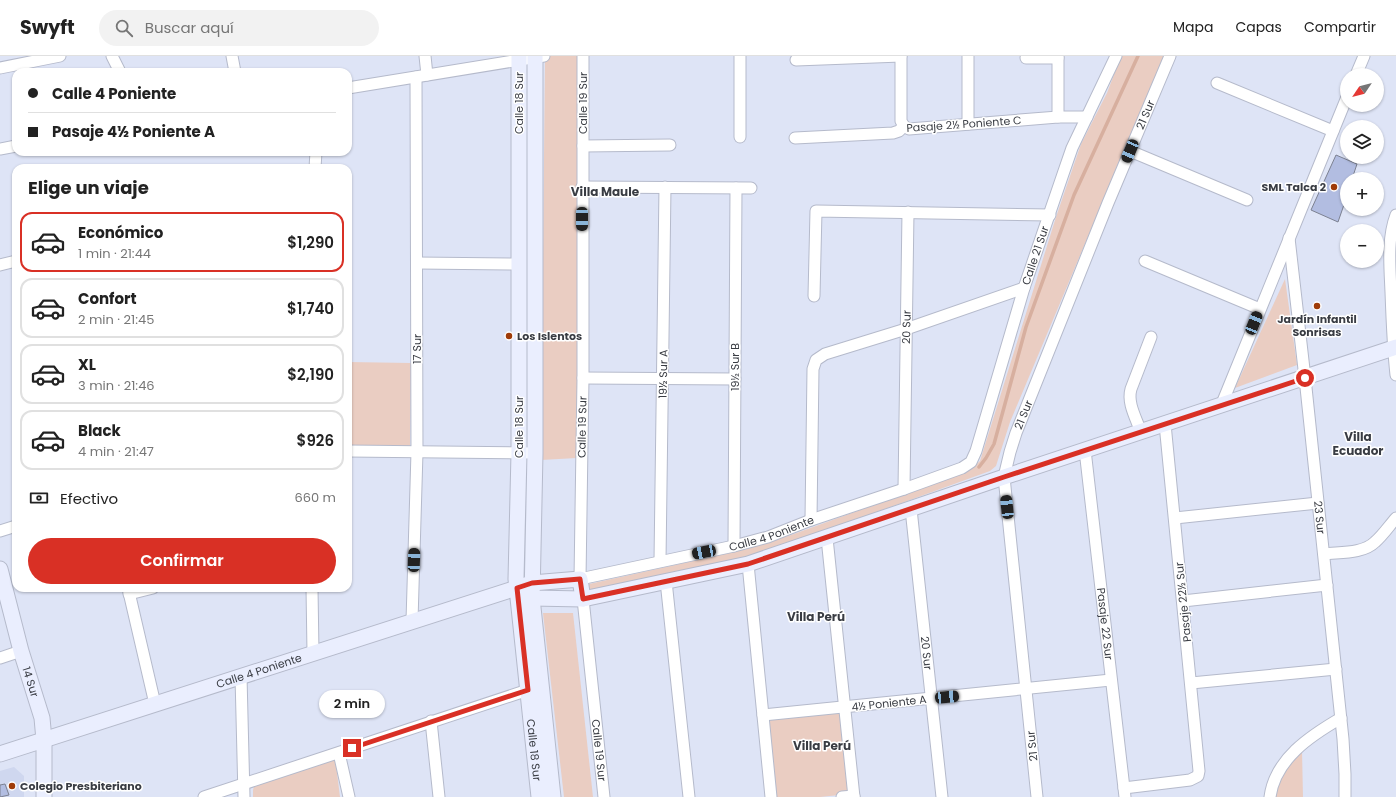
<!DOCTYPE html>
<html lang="es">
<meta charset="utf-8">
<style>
body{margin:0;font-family:Poppins,sans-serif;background:#f2f2f2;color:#222;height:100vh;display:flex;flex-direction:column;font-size:15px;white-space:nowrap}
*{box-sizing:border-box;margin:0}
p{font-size:13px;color:#767676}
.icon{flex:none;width:22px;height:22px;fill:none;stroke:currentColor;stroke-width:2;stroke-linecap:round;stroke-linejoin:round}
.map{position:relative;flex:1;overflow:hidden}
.sheet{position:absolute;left:12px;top:108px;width:340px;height:428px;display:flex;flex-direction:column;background:#fff;border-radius:12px;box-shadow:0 1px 3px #0004}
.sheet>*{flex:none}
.banner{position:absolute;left:12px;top:12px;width:340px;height:88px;border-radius:12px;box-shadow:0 1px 3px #0004;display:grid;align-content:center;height:88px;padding:0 16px;background:#fff}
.needle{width:26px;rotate:235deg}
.tools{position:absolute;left:1340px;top:12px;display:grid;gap:8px}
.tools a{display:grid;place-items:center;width:44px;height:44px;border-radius:50%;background:#fff;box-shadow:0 1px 3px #0004;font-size:20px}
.end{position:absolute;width:18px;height:18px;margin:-9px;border:5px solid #d93025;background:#fff;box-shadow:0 0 0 2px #fff}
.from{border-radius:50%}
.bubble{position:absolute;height:28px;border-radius:14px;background:#fff;box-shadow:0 1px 3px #0004;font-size:13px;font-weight:600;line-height:28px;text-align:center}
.car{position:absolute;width:12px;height:24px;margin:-12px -6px;border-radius:5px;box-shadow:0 0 3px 1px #0007;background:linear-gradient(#222 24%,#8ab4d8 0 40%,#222 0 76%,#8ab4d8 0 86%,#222 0)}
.banner b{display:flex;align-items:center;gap:14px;height:38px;font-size:15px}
.banner b+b{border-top:1px solid #e0e0e0}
.banner i{width:10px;height:10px;background:#222}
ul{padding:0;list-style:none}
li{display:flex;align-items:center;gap:12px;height:60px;margin:0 8px 6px;padding:0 8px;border:2px solid #e0e0e0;border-radius:12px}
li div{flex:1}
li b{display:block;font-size:15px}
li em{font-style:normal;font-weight:600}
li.current{border-color:#d93025}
li>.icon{width:36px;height:36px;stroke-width:1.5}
h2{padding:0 16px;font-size:18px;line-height:48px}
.pay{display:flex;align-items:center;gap:10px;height:44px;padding:0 16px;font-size:15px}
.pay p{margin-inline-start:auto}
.action{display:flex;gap:8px;margin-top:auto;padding:8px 16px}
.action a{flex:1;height:46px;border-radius:24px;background:#d93025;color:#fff;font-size:16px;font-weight:600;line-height:46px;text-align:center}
header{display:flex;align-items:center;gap:24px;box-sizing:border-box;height:56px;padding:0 20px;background:#fff;border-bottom:1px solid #e0e0e0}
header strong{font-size:19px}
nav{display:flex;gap:22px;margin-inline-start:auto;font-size:14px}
.search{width:280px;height:36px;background:#f2f2f2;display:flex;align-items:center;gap:10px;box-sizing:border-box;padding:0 14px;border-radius:22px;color:#767676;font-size:15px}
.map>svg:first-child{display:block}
.built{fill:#cfd7ef}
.green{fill:#eacdc2}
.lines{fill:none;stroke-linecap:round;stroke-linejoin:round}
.stream{stroke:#d7af9f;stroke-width:3.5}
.building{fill:#b2bde1;stroke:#7c8191}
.street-casing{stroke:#b5bacb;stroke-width:13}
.secondary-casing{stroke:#b5bacb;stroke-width:17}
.street{stroke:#fff;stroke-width:11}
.secondary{stroke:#eaeefe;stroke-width:15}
.route{stroke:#d93025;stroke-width:5}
.poi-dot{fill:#9f3b08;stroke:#fff;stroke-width:1.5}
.labels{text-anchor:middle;stroke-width:3;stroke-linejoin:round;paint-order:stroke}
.street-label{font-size:11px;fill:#393c43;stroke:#fff}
.poi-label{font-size:11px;font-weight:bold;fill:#393c43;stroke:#fff;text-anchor:start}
.neighbourhood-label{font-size:12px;font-weight:bold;fill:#393c43;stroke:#fff}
</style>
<header>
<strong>Swyft</strong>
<div class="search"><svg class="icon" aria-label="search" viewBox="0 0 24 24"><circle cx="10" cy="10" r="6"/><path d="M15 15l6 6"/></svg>Buscar aquí</div>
<nav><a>Mapa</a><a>Capas</a><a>Compartir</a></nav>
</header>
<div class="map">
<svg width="1396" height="741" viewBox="0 0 1396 741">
<rect width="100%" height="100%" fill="#dee4f6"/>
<polygon class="built" points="14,711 24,720 24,741 0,741 0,715"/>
<g class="green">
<polygon points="545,0 577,0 577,250 579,288 577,290 577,402 541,404"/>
<polygon points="1121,0 1164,0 1010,366 996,410 990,415 747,503 590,535 589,528 747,493 791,479 968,415 980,405 1056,161 1081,88 1107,37"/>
<polygon points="1285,223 1297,309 1235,332"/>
<polygon points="348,306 411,307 410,392 348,392"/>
<polygon points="543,557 573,557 593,741 564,741"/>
<polygon points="840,653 849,738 820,741 771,741 763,660"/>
<polygon points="1302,694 1303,741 1273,741 1281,712"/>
<polygon points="335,701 340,741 253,741 253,734 255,727"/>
</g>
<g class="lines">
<polyline class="stream" points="979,411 986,402 994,388 1026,271 1074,139 1138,0"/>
</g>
<g class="building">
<polygon points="1336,99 1357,108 1352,123 1347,123 1347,140 1338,166 1311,154"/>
<polygon points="5,728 9,739 0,741 0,729"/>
</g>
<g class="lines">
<g class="street-casing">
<g id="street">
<polyline points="112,0 120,16"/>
<polyline points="232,0 235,16"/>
<polyline points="425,0 427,19"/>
<path id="s1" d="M583,0V322L580,523L734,490L768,481L811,464L904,433L962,412L971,406L976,395L1024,232L1063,118L1072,92L1116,0"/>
<polyline points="740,0 740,81"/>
<polyline points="901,0 901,65 904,70 909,73 1058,61 1087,61"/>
<polyline points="1058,0 1058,61"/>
<polyline points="1026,2 1058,2"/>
<polyline points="796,4 901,0"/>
<polyline points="0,12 60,0"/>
<polyline points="1356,19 1364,0"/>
<polyline points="1217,27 1333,75"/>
<polyline points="348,32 544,0"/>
<polyline points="968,68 968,0"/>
<polyline points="795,82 893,77 899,75 904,70"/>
<polyline points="583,90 670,89"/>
<polyline points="0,93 16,90"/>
<polyline points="1130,95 1247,144"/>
<polyline points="315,112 316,96"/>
<polyline points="582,131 751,132"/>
<path d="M1396,159C1387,183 1390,211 1391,236C1392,264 1393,291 1396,319"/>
<path id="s2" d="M1289,182L1305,322L1343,683L1345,718V741"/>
<polyline points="1145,205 1260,253"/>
<polyline points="417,207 519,208"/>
<polyline points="0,209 16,205"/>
<polyline points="814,240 816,155 1050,159"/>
<polyline points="583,322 735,323"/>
<polyline points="1221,350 1347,41"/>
<path d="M1141,376C1136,362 1127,347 1131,333L1151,281"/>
<path id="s3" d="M1085,394L1125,741"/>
<polyline points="348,395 535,397"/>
<path id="s4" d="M904,433L908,156"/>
<path id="s5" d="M911,453L942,741"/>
<polyline points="1175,462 1318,447"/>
<polyline points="811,464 813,313 816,304 825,298 906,273 1024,232"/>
<polyline points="0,475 16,470"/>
<polyline points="827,482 854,741"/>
<polyline points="734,490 736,132"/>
<path d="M1324,498C1339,496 1363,498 1375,486C1383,479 1389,470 1396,462"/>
<polyline points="660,505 665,131"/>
<polyline points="748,508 771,741"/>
<polyline points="666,525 689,741"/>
<polyline points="128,532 155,648"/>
<polyline points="312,532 313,597"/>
<polyline points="129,538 153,532"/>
<path id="s6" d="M583,543L604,741"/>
<polyline points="1183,545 1327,529"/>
<polyline points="412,565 417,396 416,21"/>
<polyline points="0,602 21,595"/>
<polyline points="241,620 244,741"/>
<polyline points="1191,627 1336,613"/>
<polyline points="763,659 1111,624"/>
<polyline points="431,665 439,741"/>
<polyline points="339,697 349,741"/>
<polyline points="1124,732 1190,724 1198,720 1199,715 1165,368"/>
<polyline points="204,741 528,634"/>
<polyline points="842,741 854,740"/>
<path id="s7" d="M1037,741L1004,421L1010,396L1016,377L1108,147L1170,0"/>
<path d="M1270,741C1275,703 1310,680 1341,662"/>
</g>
</g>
<g class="secondary-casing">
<g id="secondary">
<path id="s8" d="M519,0V397L516,523L539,741"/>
<polyline points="535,0 535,397 532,542 553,741"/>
<path id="s9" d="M0,513L21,595L42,662L44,684V741"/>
<polyline points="517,532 532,542 583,543 748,508 1004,421 1396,291"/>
<path id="s10" d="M0,698L532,527L580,523L583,543"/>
</g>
</g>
<use href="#street" class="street"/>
<use href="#secondary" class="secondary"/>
</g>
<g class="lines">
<polyline class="route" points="352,692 528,634 517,532 532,527 580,523 583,543 748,508 1004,421 1305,322"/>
</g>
<g class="poi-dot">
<circle cx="1334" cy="131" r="4"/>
<circle cx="1317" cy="250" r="4"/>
<circle cx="509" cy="280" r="4"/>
<circle cx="12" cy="730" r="4"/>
</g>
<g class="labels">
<g class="street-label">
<text transform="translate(519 47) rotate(-90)" y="4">Calle 18 Sur</text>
<text transform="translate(583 47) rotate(-90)" y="4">Calle 19 Sur</text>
<text dy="4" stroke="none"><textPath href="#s7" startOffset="711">21 Sur</textPath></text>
<text transform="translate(964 68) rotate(-4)" y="4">Pasaje 2½ Poniente C</text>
<text dy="4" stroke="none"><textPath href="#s1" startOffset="1149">Calle 21 Sur</textPath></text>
<text dy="4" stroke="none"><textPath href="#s4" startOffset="162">20 Sur</textPath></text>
<text transform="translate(417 293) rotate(-90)" y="4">17 Sur</text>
<text transform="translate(735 311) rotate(-90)" y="4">19½ Sur B</text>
<text transform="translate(663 318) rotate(-89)" y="4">19½ Sur A</text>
<text dy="4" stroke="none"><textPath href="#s7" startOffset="387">21 Sur</textPath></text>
<text transform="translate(519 371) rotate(-90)" y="4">Calle 18 Sur</text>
<text transform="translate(582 371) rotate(-89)" y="4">Calle 19 Sur</text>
<text dy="4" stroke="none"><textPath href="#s2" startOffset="281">23 Sur</textPath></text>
<text dy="4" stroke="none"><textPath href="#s1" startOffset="720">Calle 4 Poniente</textPath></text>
<text transform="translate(1183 546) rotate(-96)" y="4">Pasaje 22½ Sur</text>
<text dy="4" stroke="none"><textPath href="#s3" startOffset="175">Pasaje 22 Sur</textPath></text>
<text dy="4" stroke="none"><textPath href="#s5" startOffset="145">20 Sur</textPath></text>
<text dy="4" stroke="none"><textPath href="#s10" startOffset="272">Calle 4 Poniente</textPath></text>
<text dy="4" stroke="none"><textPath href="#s9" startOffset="117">14 Sur</textPath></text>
<text transform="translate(889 647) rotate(-6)" y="4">4½ Poniente A</text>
<text transform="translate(1032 690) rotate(-96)" y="4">21 Sur</text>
<text dy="4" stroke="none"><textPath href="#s8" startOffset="695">Calle 18 Sur</textPath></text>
<text dy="4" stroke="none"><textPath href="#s6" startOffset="152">Calle 19 Sur</textPath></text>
</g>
<g class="poi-label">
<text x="1326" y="135" text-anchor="end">SML Talca 2</text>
<text x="1317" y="267" text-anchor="middle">Jardín Infantil<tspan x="1317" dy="13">Sonrisas</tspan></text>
<text x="517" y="284">Los Islentos</text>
<text x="20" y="734">Colegio Presbiteriano</text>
</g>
<g class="neighbourhood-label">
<text x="605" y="140">Villa Maule</text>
<text x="1358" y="385">Villa<tspan x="1358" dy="14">Ecuador</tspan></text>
<text x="816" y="565">Villa Perú</text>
<text x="822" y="694">Villa Perú</text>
</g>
</g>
</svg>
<div class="tools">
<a><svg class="needle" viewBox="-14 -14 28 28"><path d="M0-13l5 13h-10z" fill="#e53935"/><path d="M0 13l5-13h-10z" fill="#767676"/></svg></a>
<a><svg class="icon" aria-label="layers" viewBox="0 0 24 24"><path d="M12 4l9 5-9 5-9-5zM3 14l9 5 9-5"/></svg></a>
<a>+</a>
<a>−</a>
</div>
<i class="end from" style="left:1305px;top:322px"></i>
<i class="end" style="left:352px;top:692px"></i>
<div class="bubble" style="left:319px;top:634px;width:66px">2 min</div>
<i class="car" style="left:1130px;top:95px;rotate:203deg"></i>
<i class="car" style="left:582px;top:163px;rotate:180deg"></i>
<i class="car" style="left:1254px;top:267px;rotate:22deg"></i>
<i class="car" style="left:1007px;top:451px;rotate:354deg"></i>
<i class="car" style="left:704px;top:496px;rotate:259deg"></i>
<i class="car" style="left:414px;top:504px;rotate:2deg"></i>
<i class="car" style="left:947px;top:641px;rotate:85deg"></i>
<div class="banner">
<b><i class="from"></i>Calle 4 Poniente</b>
<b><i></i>Pasaje 4½ Poniente A</b>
</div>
<section class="sheet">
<h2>Elige un viaje</h2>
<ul>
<li class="current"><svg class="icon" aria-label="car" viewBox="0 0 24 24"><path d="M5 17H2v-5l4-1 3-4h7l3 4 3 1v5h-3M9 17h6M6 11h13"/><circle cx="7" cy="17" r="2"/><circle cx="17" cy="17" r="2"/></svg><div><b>Económico</b><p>1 min · 21:44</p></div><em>$1,290</em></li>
<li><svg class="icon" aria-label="car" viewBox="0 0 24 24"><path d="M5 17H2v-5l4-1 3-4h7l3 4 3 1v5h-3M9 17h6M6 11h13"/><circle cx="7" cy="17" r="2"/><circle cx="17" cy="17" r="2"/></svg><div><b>Confort</b><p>2 min · 21:45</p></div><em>$1,740</em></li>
<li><svg class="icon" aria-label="car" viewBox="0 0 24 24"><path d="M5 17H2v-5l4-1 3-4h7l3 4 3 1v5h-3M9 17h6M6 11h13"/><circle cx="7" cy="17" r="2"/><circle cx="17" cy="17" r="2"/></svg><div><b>XL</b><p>3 min · 21:46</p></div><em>$2,190</em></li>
<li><svg class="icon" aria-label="car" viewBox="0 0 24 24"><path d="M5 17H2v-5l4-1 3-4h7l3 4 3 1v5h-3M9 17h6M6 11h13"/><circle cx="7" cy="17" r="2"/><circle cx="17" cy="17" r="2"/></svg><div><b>Black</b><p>4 min · 21:47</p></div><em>$926</em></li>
</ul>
<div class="pay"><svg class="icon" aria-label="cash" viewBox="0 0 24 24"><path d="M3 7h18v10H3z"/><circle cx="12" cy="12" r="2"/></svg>Efectivo<p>660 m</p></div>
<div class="action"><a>Confirmar</a></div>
</section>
</div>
